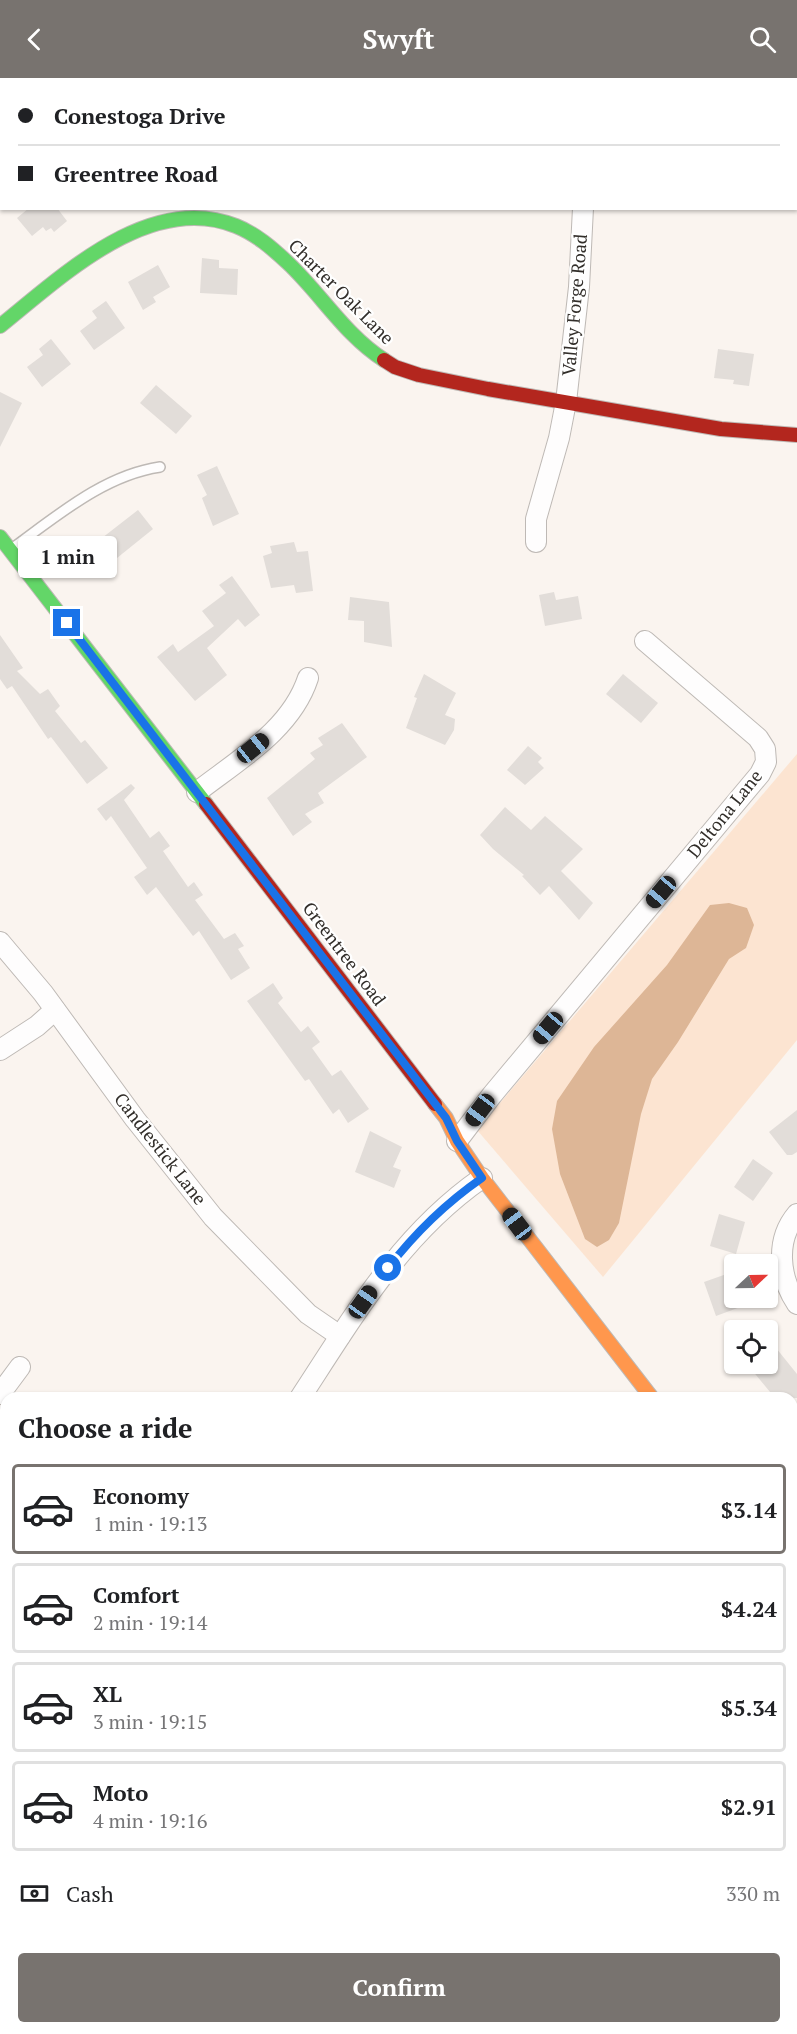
<!DOCTYPE html>
<meta charset="utf-8">
<style>
body{margin:0;font-family:"PT Serif",serif;background:#f6f6f6;color:#202124;height:100vh;display:flex;flex-direction:column;font-size:22px;white-space:nowrap}
*{box-sizing:border-box;margin:0}
p{font-size:20px;color:#757577}
.icon{flex:none;width:33px;height:33px;fill:none;stroke:currentColor;stroke-width:2;stroke-linecap:round;stroke-linejoin:round}
.map{position:relative;flex:1;overflow:hidden}
.panel{position:absolute;left:0px;top:1314px;width:798px;height:642px;display:flex;flex-direction:column;background:#fff;border-radius:18px 18px 0 0;box-shadow:0 2px 4px #0004}
.panel>*{flex:none}
.top-card{position:absolute;left:0px;top:0px;width:798px;height:132px;box-shadow:0 2px 4px #0004;display:grid;align-content:center;height:132px;padding:0 18px;background:#fff}
.needle{width:39px;rotate:68deg}
.tools{position:absolute;left:724px;top:1176px;display:grid;gap:12px}
.tools a{display:grid;place-items:center;width:54px;height:54px;border-radius:6px;background:#fff;box-shadow:0 2px 4px #0004;font-size:30px}
.end{position:absolute;width:27px;height:27px;margin:-14px;border:8px solid #1a73e8;background:#fff;box-shadow:0 0 0 3px #fff}
.from{border-radius:50%}
.bubble{position:absolute;height:42px;border-radius:6px;background:#fff;box-shadow:0 2px 4px #0004;font-size:20px;font-weight:700;line-height:42px;text-align:center}
.car{position:absolute;width:18px;height:36px;margin:-18px -9px;border-radius:8px;box-shadow:0 0 4px 2px #0007;background:linear-gradient(#222 24%,#8ab4d8 0 40%,#222 0 76%,#8ab4d8 0 86%,#222 0)}
.top-card b{display:flex;align-items:center;gap:21px;height:57px;font-size:22px}
.top-card b+b{border-top:2px solid #e0e0e0}
.top-card i{width:15px;height:15px;background:#202124}
ul{padding:0;list-style:none}
li{display:flex;align-items:center;gap:18px;height:90px;margin:0 12px 9px;padding:0 6px;border:3px solid #e0e0e0;border-radius:6px}
li div{flex:1}
li b{display:block;font-size:22px}
li em{font-style:normal;font-weight:700}
li.active{border-color:#78736f}
li>.icon{width:54px;height:54px;stroke-width:1.5}
h2{padding:0 18px;font-size:27px;line-height:72px}
.pay{display:flex;align-items:center;gap:15px;height:66px;padding:0 18px;font-size:22px}
.pay p{margin-inline-start:auto}
.primary-button{display:flex;gap:12px;margin-top:auto;padding:12px 18px}
.primary-button a{flex:1;height:69px;border-radius:6px;background:#78736f;color:#fff;font-size:24px;font-weight:700;line-height:69px;text-align:center}
header{display:flex;justify-content:space-between;align-items:center;height:78px;padding:0 18px;background:#78736f;color:#fff;font-size:27px;font-weight:700}
.map>svg:first-child{display:block}
.green{fill:#fce4d1}
.water{fill:#ddb696}
.building{fill:#e2ddd9}
.lines{fill:none;stroke-linecap:round;stroke-linejoin:round}
.lane-casing{stroke:#beb9b5;stroke-width:12}
.street-casing{stroke:#beb9b5;stroke-width:22}
.fast-casing{stroke:#beb9b5;stroke-width:16}
.slow-casing{stroke:#beb9b5;stroke-width:16}
.jam-casing{stroke:#beb9b5;stroke-width:16}
.lane{stroke:#fefdfd;stroke-width:9}
.street{stroke:#fefdfd;stroke-width:20}
.fast{stroke:#63d668;stroke-width:14}
.slow{stroke:#ff974d;stroke-width:14}
.jam{stroke:#b3261e;stroke-width:14}
.route{stroke:#1a73e8;stroke-width:8}
.labels{text-anchor:middle;stroke-width:4.5;stroke-linejoin:round;paint-order:stroke}
.street-label{font-size:18px;fill:#322e2a;stroke:#fff}
</style>
<header><svg class="icon" aria-label="back" viewBox="0 0 24 24"><path d="M15 5l-7 7 7 7"/></svg>Swyft<svg class="icon" aria-label="search" viewBox="0 0 24 24"><circle cx="10" cy="10" r="6"/><path d="M15 15l6 6"/></svg></header>
<div class="map">
<svg width="797" height="1956" viewBox="0 0 797 1956">
<rect width="100%" height="100%" fill="#faf4ef"/>
<g class="green">
<polygon points="797,676 797,962 603,1199 477,1052"/>
<polygon points="0,1887 3,1908 6,1908 6,1950 122,1950 123,1956 0,1956"/>
</g>
<polygon class="water" points="729,825 747,830 754,847 746,870 729,881 678,964 652,1001 641,1036 619,1145 609,1162 597,1169 585,1161 560,1096 552,1051 557,1023 594,969 667,887 710,827"/>
<g class="building">
<polygon points="29,130 57,130 67,143 54,154 51,150 46,153 43,149 32,158 17,140"/>
<polygon points="202,180 219,182 219,190 238,191 237,217 200,215"/>
<polygon points="158,187 170,209 153,219 156,224 143,232 128,204"/>
<polygon points="106,223 125,250 94,272 80,253 97,240 92,233"/>
<polygon points="51,261 71,286 42,309 27,289 43,277 39,271"/>
<polygon points="718,271 754,276 749,308 733,306 734,302 714,300"/>
<polygon points="156,307 192,338 176,356 140,325"/>
<polygon points="0,314 22,325 0,369"/>
<polygon points="217,388 239,436 213,448 202,420 207,417 197,397"/>
<polygon points="138,432 153,451 117,480 102,460"/>
<polygon points="294,464 297,474 308,473 313,513 296,515 294,507 271,510 263,478 272,475 270,468"/>
<polygon points="232,498 260,537 245,549 238,541 207,570 227,597 195,623 157,579 173,566 178,574 214,548 202,533 226,515 219,507"/>
<polygon points="554,514 556,522 578,518 582,541 545,548 539,517"/>
<polygon points="350,519 389,524 392,569 364,564 364,543 348,542"/>
<polygon points="0,557 23,590 17,593 40,616 48,611 60,628 55,633 81,665 85,662 108,690 87,706 51,659 48,661 12,608 7,611 0,601"/>
<polygon points="424,596 456,615 445,637 455,641 454,652 445,667 406,650 417,620 414,619"/>
<polygon points="623,596 658,625 641,645 606,616"/>
<polygon points="342,645 367,679 318,715 324,725 305,736 312,744 293,758 267,720 315,681 310,675 323,667 318,660"/>
<polygon points="528,668 542,680 538,684 544,690 525,707 507,692"/>
<polygon points="131,706 135,710 124,722 150,760 159,753 170,768 163,773 188,809 194,804 203,817 195,822 224,861 235,855 244,868 238,871 250,890 231,902 199,853 193,858 156,809 147,817 134,799 147,790 111,738 106,743 97,731"/>
<polygon points="505,729 531,752 545,738 583,771 561,793 593,825 579,842 549,808 540,817 522,798 524,797 493,771 480,757"/>
<polygon points="273,905 283,920 278,925 301,954 308,948 320,964 312,970 332,998 341,992 369,1031 348,1045 339,1031 333,1036 309,1001 305,1003 247,923"/>
<polygon points="797,1032 797,1074 792,1077 787,1077 769,1054"/>
<polygon points="370,1053 402,1069 393,1089 401,1092 394,1110 355,1094"/>
<polygon points="753,1081 773,1095 753,1123 734,1109"/>
<polygon points="719,1136 745,1144 736,1176 710,1168"/>
<polygon points="735,1193 735,1220 762,1220 762,1221 716,1238 704,1204"/>
<polygon points="768,1260 797,1296 797,1320 775,1320 747,1286 768,1286"/>
</g>
<g class="lines">
<g class="lane-casing">
<g id="lane">
<path d="M14,469C58,437 105,397 160,389"/>
<polyline points="197,1950 198,1956"/>
<polyline points="244,1950 245,1956"/>
</g>
</g>
<g class="street-casing">
<g id="street">
<polyline points="591,0 591,2"/>
<polyline points="733,2 736,0"/>
<polyline points="536,464 536,441 559,360 566,324 579,209 583,130"/>
<path d="M197,714C238,682 291,652 308,600"/>
<polyline points="0,864 43,915 135,1041 213,1139 308,1236 340,1258"/>
<polyline points="0,972 37,948 55,932"/>
<polyline points="457,1063 492,1017 760,696 766,684 765,671 758,660 645,563"/>
<path d="M797,1136C775,1162 779,1199 797,1226"/>
<polyline points="0,1316 20,1289"/>
<path d="M300,1320C353,1239 401,1156 482,1100"/>
<polyline points="0,1497 6,1504"/>
<polyline points="0,1689 6,1688"/>
<polyline points="792,1774 797,1781"/>
<polyline points="532,1950 533,1956"/>
</g>
</g>
<g class="fast-casing">
<g id="fast">
<path d="M0,248C61,199 150,113 236,148C256,156 272,170 288,185C321,216 345,257 384,282"/>
<polyline points="0,459 206,726"/>
</g>
</g>
<g class="slow-casing">
<g id="slow">
<polyline points="435,1026 446,1040 457,1063 482,1100 652,1320"/>
<polyline points="792,1499 797,1505"/>
<polyline points="792,1881 797,1876"/>
<polyline points="734,1956 738,1950"/>
</g>
</g>
<g class="jam-casing">
<g id="jam">
<polyline points="384,282 395,289 419,297 488,311 721,351 797,357"/>
<polyline points="206,726 435,1026"/>
<polyline points="762,1950 762,1956"/>
</g>
</g>
<use href="#lane" class="lane"/>
<use href="#street" class="street"/>
<use href="#fast" class="fast"/>
<use href="#slow" class="slow"/>
<use href="#jam" class="jam"/>
</g>
<g class="lines">
<path class="route" d="M67,545L446,1040L457,1063L482,1100C446,1125 415,1155 388,1190"/>
</g>
<g class="labels">
<g class="street-label">
<text transform="translate(341 214) rotate(45)" y="6">Charter Oak Lane</text>
<text transform="translate(575 227) rotate(-85)" y="6">Valley Forge Road</text>
<text transform="translate(725 736) rotate(-51)" y="6">Deltona Lane</text>
<text transform="translate(344 876) rotate(53)" y="6">Greentree Road</text>
<text transform="translate(160 1071) rotate(52)" y="6">Candlestick Lane</text>
</g>
</g>
</svg>
<div class="tools">
<a><svg class="needle" viewBox="-14 -14 28 28"><path d="M0-13l5 13h-10z" fill="#e53935"/><path d="M0 13l5-13h-10z" fill="#757577"/></svg></a>
<a><svg class="icon" aria-label="locate" viewBox="0 0 24 24"><circle cx="12" cy="12" r="6"/><path d="M12 2v4M12 18v4M2 12h4M18 12h4"/></svg></a>
</div>
<i class="end from" style="left:388px;top:1190px"></i>
<i class="end" style="left:67px;top:545px"></i>
<div class="bubble" style="left:18px;top:458px;width:99px">1 min</div>
<i class="car" style="left:253px;top:670px;rotate:51deg"></i>
<i class="car" style="left:661px;top:814px;rotate:220deg"></i>
<i class="car" style="left:548px;top:950px;rotate:220deg"></i>
<i class="car" style="left:480px;top:1032px;rotate:217deg"></i>
<i class="car" style="left:517px;top:1146px;rotate:323deg"></i>
<i class="car" style="left:363px;top:1224px;rotate:35deg"></i>
<div class="top-card">
<b><i class="from"></i>Conestoga Drive</b>
<b><i></i>Greentree Road</b>
</div>
<section class="panel">
<h2>Choose a ride</h2>
<ul>
<li class="active"><svg class="icon" aria-label="car" viewBox="0 0 24 24"><path d="M5 17H2v-5l4-1 3-4h7l3 4 3 1v5h-3M9 17h6M6 11h13"/><circle cx="7" cy="17" r="2"/><circle cx="17" cy="17" r="2"/></svg><div><b>Economy</b><p>1 min · 19:13</p></div><em>$3.14</em></li>
<li><svg class="icon" aria-label="car" viewBox="0 0 24 24"><path d="M5 17H2v-5l4-1 3-4h7l3 4 3 1v5h-3M9 17h6M6 11h13"/><circle cx="7" cy="17" r="2"/><circle cx="17" cy="17" r="2"/></svg><div><b>Comfort</b><p>2 min · 19:14</p></div><em>$4.24</em></li>
<li><svg class="icon" aria-label="car" viewBox="0 0 24 24"><path d="M5 17H2v-5l4-1 3-4h7l3 4 3 1v5h-3M9 17h6M6 11h13"/><circle cx="7" cy="17" r="2"/><circle cx="17" cy="17" r="2"/></svg><div><b>XL</b><p>3 min · 19:15</p></div><em>$5.34</em></li>
<li><svg class="icon" aria-label="car" viewBox="0 0 24 24"><path d="M5 17H2v-5l4-1 3-4h7l3 4 3 1v5h-3M9 17h6M6 11h13"/><circle cx="7" cy="17" r="2"/><circle cx="17" cy="17" r="2"/></svg><div><b>Moto</b><p>4 min · 19:16</p></div><em>$2.91</em></li>
</ul>
<div class="pay"><svg class="icon" aria-label="cash" viewBox="0 0 24 24"><path d="M3 7h18v10H3z"/><circle cx="12" cy="12" r="2"/></svg>Cash<p>330 m</p></div>
<div class="primary-button"><a>Confirm</a></div>
</section>
</div>
